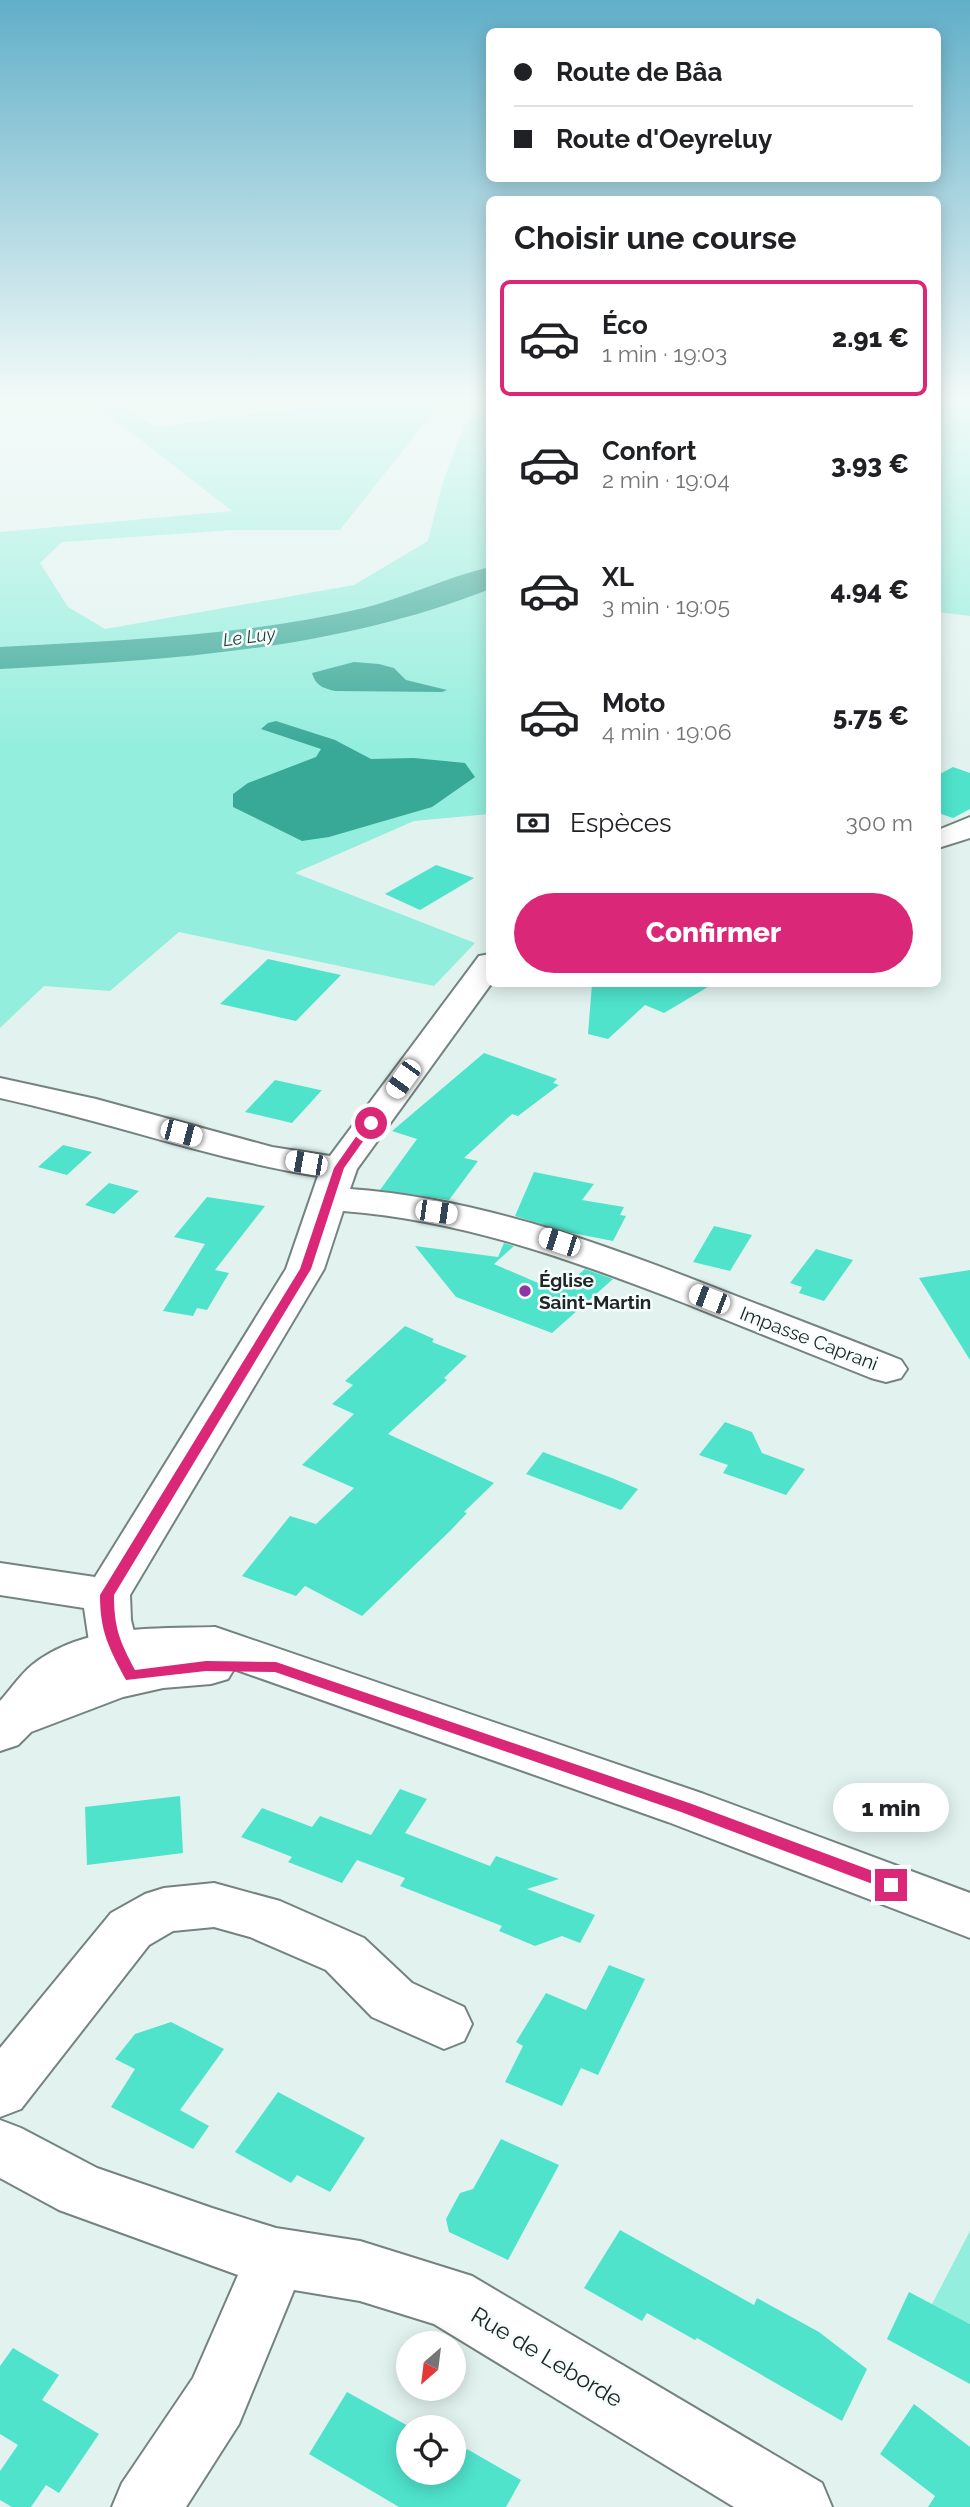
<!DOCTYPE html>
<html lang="fr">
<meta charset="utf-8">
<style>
body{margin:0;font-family:Raleway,sans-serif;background:#f2f2f2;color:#202124;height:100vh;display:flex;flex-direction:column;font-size:26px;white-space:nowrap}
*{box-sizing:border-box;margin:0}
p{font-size:23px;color:#757577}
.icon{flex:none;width:38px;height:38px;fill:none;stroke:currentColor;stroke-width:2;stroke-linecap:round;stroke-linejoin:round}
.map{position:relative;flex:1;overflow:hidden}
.sheet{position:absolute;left:486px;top:196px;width:455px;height:791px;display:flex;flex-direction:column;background:#fff;border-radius:10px;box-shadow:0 4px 18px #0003}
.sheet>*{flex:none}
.guide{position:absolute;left:486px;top:28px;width:455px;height:154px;border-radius:10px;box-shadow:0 4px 18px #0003;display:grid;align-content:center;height:154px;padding:0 28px;background:#fff}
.needle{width:46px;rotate:208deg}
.controls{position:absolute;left:396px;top:2331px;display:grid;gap:14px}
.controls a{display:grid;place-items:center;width:70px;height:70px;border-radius:50%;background:#fff;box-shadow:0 4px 18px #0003;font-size:35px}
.end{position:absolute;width:32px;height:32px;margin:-16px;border:9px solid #db2777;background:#fff;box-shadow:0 0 0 4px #fff}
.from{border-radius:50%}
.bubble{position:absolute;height:49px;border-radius:24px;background:#fff;box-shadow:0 4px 18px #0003;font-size:23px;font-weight:800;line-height:49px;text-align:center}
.car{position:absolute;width:21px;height:42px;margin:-21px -10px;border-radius:9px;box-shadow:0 0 5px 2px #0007;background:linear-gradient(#fff 24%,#345 0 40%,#fff 0 76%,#345 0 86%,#fff 0)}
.guide b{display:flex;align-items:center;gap:24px;height:66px;font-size:26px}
.guide b+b{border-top:2px solid #e0e0e0}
.guide i{width:18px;height:18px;background:#202124}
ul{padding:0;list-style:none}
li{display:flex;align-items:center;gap:21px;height:116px;margin:0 14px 10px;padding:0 14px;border:4px solid transparent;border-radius:10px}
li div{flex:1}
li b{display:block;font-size:26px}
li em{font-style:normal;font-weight:800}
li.current{border-color:#db2777}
li>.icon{width:63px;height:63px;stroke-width:1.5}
h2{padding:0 28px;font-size:32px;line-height:84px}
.pay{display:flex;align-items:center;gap:18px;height:77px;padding:0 28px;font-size:26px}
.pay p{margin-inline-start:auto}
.cta{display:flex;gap:14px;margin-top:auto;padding:14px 28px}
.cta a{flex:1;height:80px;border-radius:42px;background:#db2777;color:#fff;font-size:28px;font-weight:800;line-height:80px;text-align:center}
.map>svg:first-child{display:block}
.green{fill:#93eedd}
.water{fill:#38a897}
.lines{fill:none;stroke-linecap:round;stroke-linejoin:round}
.river{fill:#38a897;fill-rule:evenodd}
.building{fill:#4fe3cc}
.minor-casing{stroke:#748380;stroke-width:4}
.tertiary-casing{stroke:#748380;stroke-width:4}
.minor{fill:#fff;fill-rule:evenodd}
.tertiary{fill:#fff;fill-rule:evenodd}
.route{fill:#db2777}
.poi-dot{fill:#9036a2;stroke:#f5fefc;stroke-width:2.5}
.labels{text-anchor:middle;stroke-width:5;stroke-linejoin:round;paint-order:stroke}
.far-water-label{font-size:18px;font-style:italic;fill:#1e3732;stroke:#f5fefc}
.poi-label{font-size:19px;font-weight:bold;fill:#202625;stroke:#f5fefc;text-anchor:start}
.street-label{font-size:19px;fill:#202625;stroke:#f5fefc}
.near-street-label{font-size:23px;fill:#202625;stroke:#f5fefc}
</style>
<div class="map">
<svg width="970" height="2507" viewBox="0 0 970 2507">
<rect width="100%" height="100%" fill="#e2f3ef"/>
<g class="green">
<polygon points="88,399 111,399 156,427 366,399 440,399 427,420 340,530 233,530 62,542 40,563 68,607 105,629 354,585 428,541 442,485 464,426 486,399 490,399 490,726 488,727 490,728 490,814 414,821 295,873 475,943 434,986 179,932 110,991 44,986 0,1028 0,532 232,511"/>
<polygon points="938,399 970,399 970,616 938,612"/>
<polygon points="970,2231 970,2324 932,2304"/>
</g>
<g class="water">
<path d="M354,662L379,664L394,668L406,680L447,690L442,692L335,691C323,688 316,686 312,673Z"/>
<polygon points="276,721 335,740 371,759 414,758 465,763 475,777 432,807 329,837 302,841 233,807 233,794 248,783 316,757 321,749 261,729 268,723"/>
</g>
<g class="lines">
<path class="river" d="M490,567V589C333,651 167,660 0,669V647C122,640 245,636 364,608C407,597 447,577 490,567Z"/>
</g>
<g class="building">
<polygon points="953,767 970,773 970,809 953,818 938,813 938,775"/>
<polygon points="436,865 474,878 420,910 385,894"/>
<polygon points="268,959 341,975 296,1021 220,1004"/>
<polygon points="592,984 713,984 664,1013 645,1005 608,1039 588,1034"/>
<polygon points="484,1053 557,1079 553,1083 559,1085 518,1116 512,1114 464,1158 478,1161 449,1200 380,1190 417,1139 392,1131"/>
<polygon points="275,1080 320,1090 322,1090 292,1123 245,1112"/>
<polygon points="63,1145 92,1152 67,1175 38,1167"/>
<polygon points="534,1172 594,1184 582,1200 624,1207 620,1215 626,1216 613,1241 567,1232 515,1216"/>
<polygon points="109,1183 139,1191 114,1214 85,1205"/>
<polygon points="207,1197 265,1206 215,1270 229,1273 207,1310 197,1308 193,1316 163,1311 205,1244 174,1237"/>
<polygon points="714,1226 752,1235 730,1271 693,1262"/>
<polygon points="504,1243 514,1246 494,1264 559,1292 585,1269 613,1279 552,1333 456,1297 415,1246 498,1257"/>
<polygon points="816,1249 853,1260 824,1301 799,1293 802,1287 790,1283"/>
<polygon points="970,1270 970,1360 919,1278"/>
<polygon points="405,1326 434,1339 432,1342 467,1356 444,1378 447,1380 388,1434 494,1483 464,1512 467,1513 451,1530 362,1616 305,1586 296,1596 242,1576 290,1516 316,1524 354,1488 302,1465 354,1414 332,1404 353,1385 345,1381"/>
<polygon points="725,1422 752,1432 762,1453 805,1469 786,1495 723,1473 728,1465 699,1455"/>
<polygon points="543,1452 612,1478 638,1489 621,1510 526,1474"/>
<polygon points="400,1789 427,1799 405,1833 490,1866 496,1856 559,1879 527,1889 595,1915 580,1943 562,1936 535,1946 499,1931 502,1926 400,1886 405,1878 357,1860 342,1883 288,1862 292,1857 241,1837 262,1808 312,1827 320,1816 371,1835"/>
<polygon points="180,1796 183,1853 87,1865 85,1807"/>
<polygon points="609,1965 645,1979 598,2075 581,2068 562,2106 505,2082 523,2046 516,2042 546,1993 586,2010"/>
<polygon points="171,2022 224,2049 180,2110 209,2126 193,2149 111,2107 135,2069 115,2059 135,2034"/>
<polygon points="278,2092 365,2138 330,2192 297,2175 291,2183 235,2152"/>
<polygon points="501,2139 559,2165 508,2260 449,2232 446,2219 460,2193 473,2189"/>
<polygon points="620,2230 754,2305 757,2298 819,2332 867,2369 842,2421 697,2338 695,2340 647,2313 642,2321 584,2288"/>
<polygon points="909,2292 970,2324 970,2384 887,2339"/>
<polygon points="13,2348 59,2375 42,2400 99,2434 59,2493 46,2485 31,2507 12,2507 0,2500 0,2471 18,2445 0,2434 0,2366"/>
<polygon points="347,2392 410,2427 408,2427 408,2473 453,2473 453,2452 463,2457 467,2449 521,2480 506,2507 399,2507 309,2454"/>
<polygon points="914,2404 970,2447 970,2507 928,2507 935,2496 880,2454"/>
</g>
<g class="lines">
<g class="minor-casing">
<g id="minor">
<polygon points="970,817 970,838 938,848 938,830"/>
<path d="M490,954L491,984L357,1169L350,1189C475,1198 592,1240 708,1285C772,1310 836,1334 901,1360L907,1369L901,1378L886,1382L871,1378C809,1353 747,1328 684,1303C573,1260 463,1220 343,1211L324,1269L130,1595L131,1620L138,1648L131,1660L114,1665L97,1660L90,1648L84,1608L0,1595V1563L95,1577L286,1269L318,1176C210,1159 107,1121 0,1098V1078L96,1099L272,1147L330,1156L479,956Z"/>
<polygon points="214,1883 280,1901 364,1938 412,1983 464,2007 472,2024 464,2041 444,2049 372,2017 326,1970 250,1937 214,1927 173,1931 149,1945 21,2109 0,2117 0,2048 111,1913 145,1894 164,1888"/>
<polygon points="0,2120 21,2128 97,2168 212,2208 276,2228 360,2241 472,2276 822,2483 832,2507 734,2507 434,2324 360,2301 294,2290 239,2424 186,2507 112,2507 122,2483 193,2378 238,2275 59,2210 0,2178"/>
</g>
</g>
<g class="tertiary-casing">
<path id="tertiary" d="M215,1627L704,1794L970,1893V1938L668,1822L234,1669L228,1679L211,1684L163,1688L123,1697L31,1732L18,1745L0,1751V1701C10,1690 20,1675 32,1665C84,1624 154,1629 215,1627Z"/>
</g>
<use href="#minor" class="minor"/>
<use href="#tertiary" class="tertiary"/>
</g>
<linearGradient id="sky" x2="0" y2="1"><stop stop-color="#61afc8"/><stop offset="0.53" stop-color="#f2faf8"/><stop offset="1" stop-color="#f2faf8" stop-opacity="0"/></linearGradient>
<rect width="970" height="750" fill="url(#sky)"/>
<path class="route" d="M367,1121L376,1123L344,1168L311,1269L114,1595C114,1628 120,1642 135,1670L206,1661L276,1662L692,1804L897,1880L899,1885L897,1889H886L681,1812L275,1672L206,1671L126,1680C109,1648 100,1632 100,1595L300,1269L334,1168Z"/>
<circle class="poi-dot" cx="525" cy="1291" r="7"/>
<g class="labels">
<g class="far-water-label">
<text transform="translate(249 637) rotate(-7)" y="6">Le Luy</text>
</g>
<g class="poi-label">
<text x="539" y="1287">Église<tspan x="539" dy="22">Saint-Martin</tspan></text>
</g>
<g class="street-label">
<text transform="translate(809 1338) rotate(21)" y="7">Impasse Caprani</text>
</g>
<g class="near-street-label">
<text transform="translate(547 2357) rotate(31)" y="8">Rue de Leborde</text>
</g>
</g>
</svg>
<div class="controls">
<a><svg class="needle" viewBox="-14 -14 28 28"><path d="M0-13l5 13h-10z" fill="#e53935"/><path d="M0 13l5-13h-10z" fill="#757577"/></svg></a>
<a><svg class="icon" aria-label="locate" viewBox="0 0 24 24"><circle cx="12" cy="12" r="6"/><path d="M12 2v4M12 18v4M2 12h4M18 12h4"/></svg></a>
</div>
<i class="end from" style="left:371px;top:1123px"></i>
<i class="end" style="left:891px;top:1885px"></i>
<div class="bubble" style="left:833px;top:1783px;width:116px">1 min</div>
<i class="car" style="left:403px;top:1079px;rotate:216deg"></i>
<i class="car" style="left:181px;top:1133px;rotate:105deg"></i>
<i class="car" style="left:306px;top:1163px;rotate:280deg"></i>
<i class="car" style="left:436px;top:1212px;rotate:98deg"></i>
<i class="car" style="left:559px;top:1242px;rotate:288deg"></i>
<i class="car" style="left:709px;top:1299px;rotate:291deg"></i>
<div class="guide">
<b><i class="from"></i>Route de Bâa</b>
<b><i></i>Route d'Oeyreluy</b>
</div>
<section class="sheet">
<h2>Choisir une course</h2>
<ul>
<li class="current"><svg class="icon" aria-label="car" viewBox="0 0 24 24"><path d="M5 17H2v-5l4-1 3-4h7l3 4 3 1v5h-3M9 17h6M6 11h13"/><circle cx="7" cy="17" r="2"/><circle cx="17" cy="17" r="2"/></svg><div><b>Éco</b><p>1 min · 19:03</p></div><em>2.91 €</em></li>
<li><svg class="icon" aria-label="car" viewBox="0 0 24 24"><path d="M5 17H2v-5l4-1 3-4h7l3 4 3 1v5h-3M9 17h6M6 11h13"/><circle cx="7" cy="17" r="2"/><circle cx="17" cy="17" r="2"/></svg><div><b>Confort</b><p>2 min · 19:04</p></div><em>3.93 €</em></li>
<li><svg class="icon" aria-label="car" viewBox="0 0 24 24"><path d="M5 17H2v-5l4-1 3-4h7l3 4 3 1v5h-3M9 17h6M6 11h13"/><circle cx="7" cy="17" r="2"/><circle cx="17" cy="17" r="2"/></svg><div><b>XL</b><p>3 min · 19:05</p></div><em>4.94 €</em></li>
<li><svg class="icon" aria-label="car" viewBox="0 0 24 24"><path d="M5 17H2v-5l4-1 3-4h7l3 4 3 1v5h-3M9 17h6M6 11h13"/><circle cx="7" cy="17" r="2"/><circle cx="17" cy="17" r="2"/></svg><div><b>Moto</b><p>4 min · 19:06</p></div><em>5.75 €</em></li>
</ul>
<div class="pay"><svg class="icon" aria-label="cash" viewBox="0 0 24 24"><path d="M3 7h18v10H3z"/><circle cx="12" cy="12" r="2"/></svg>Espèces<p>300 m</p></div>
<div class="cta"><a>Confirmer</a></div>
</section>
</div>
